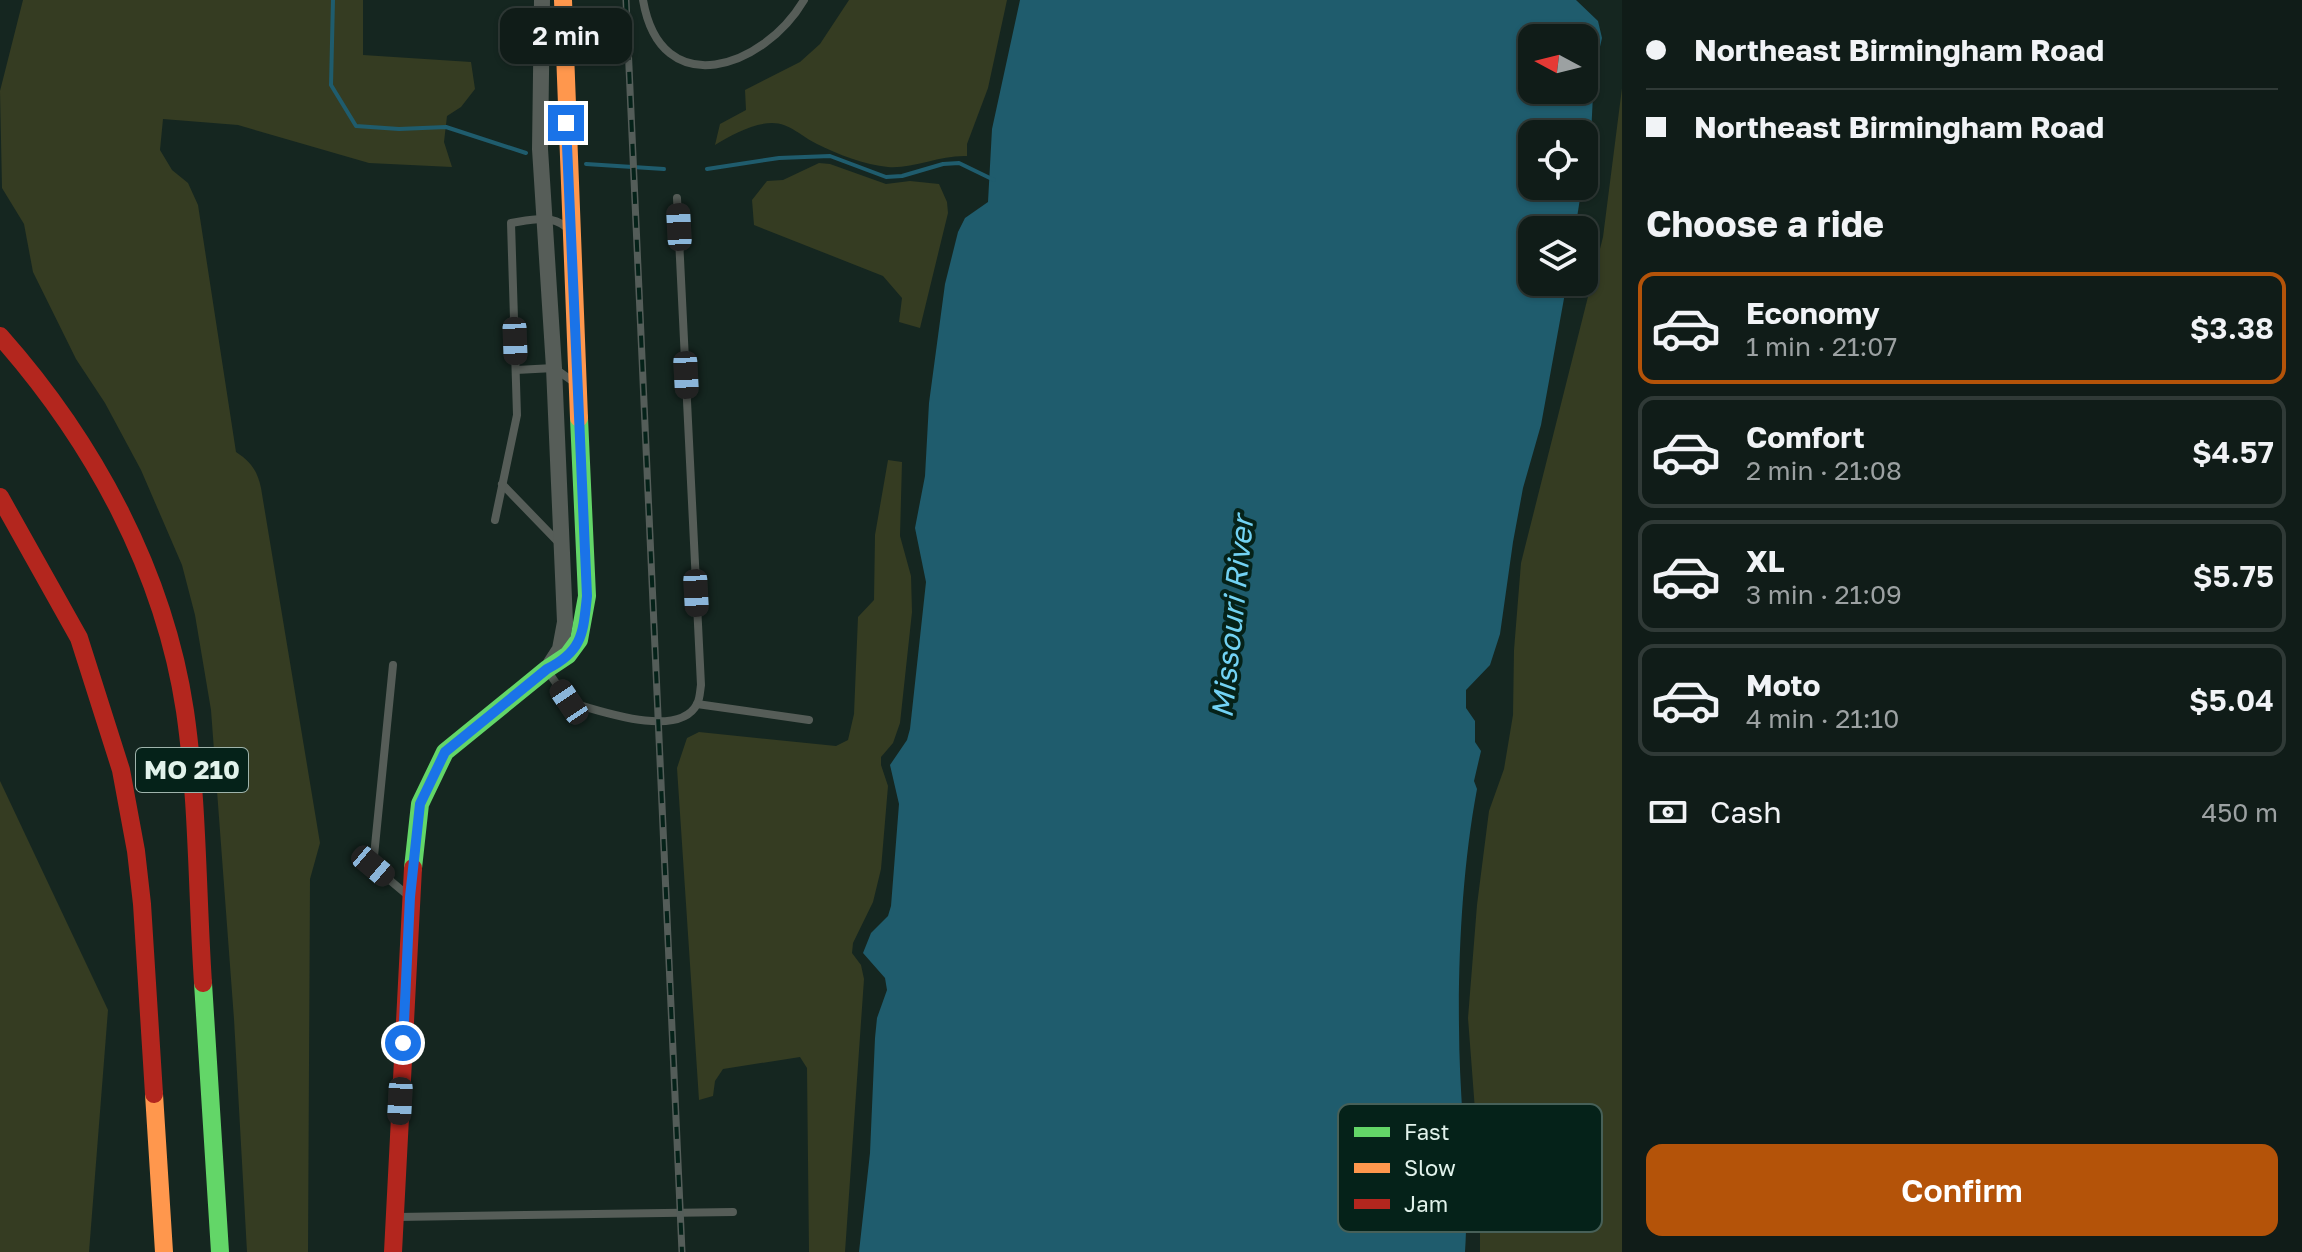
<!DOCTYPE html>
<meta charset="utf-8">
<style>
body{margin:0;font-family:"Golos Text",sans-serif;background:#1e2925;color:#f1f3f6;height:100vh;display:flex;flex-direction:column;font-size:30px;white-space:nowrap}
*{box-sizing:border-box;margin:0}
p{font-size:26px;color:#9ca1a2}
.icon{flex:none;width:44px;height:44px;fill:none;stroke:currentColor;stroke-width:2;stroke-linecap:round;stroke-linejoin:round}
.map{position:relative;flex:1;overflow:hidden}
.drawer{display:flex;flex-direction:column;background:#101c18;width:680px}
.drawer>*{flex:none}
.top-card{display:grid;align-content:center;height:176px;padding:0 24px;background:#101c18}
.needle{width:52px;rotate:277deg}
.controls{position:absolute;left:1518px;top:24px;display:grid;gap:16px}
.controls a{display:grid;place-items:center;width:80px;height:80px;border-radius:16px;background:#101c18;box-shadow:0 2px 6px #0004,0 0 0 2px #303a37;font-size:40px}
.end{position:absolute;width:36px;height:36px;margin:-18px;border:10px solid #1a73e8;background:#fff;box-shadow:0 0 0 4px #fff}
.from{border-radius:50%}
.bubble{position:absolute;height:56px;border-radius:16px;background:#101c18;box-shadow:0 2px 6px #0004,0 0 0 2px #303a37;font-size:26px;font-weight:600;line-height:56px;text-align:center}
.car{position:absolute;width:24px;height:48px;margin:-24px -12px;border-radius:10px;box-shadow:0 0 6px 2px #0007;background:linear-gradient(#222 24%,#8ab4d8 0 40%,#222 0 76%,#8ab4d8 0 86%,#222 0)}
.top-card b{display:flex;align-items:center;gap:28px;height:76px;font-size:30px}
.top-card b+b{border-top:2px solid #303a37}
.top-card i{width:20px;height:20px;background:#f1f3f6}
ul{padding:0;list-style:none}
li{display:flex;align-items:center;gap:24px;height:112px;margin:0 16px 12px;padding:0 8px;border:4px solid #303a37;border-radius:16px}
li div{flex:1}
li b{display:block;font-size:30px}
li em{font-style:normal;font-weight:600}
li.active{border-color:#b45309}
li>.icon{width:72px;height:72px;stroke-width:1.5}
h2{padding:0 24px;font-size:36px;line-height:96px}
.pay{display:flex;align-items:center;gap:20px;height:88px;padding:0 24px;font-size:30px}
.pay p{margin-inline-start:auto}
.action{display:flex;gap:16px;margin-top:auto;padding:16px 24px}
.action a{flex:1;height:92px;border-radius:16px;background:#b45309;color:#fff;font-size:32px;font-weight:600;line-height:92px;text-align:center}
main{display:flex;flex:1;min-height:0}
.map>svg:first-child{display:block}
.green{fill:#353c22}
.water{fill:#1f5c6d;fill-rule:evenodd}
.lines{fill:none;stroke-linecap:round;stroke-linejoin:round}
.stream{stroke:#1f5c6d;stroke-width:4}
.lane{stroke:#565d58;stroke-width:8}
.street{stroke:#565d58;stroke-width:16}
.fast{stroke:#63d668;stroke-width:18}
.slow{stroke:#ff974d;stroke-width:18}
.jam{stroke:#b3261e;stroke-width:18}
.rail-casing{stroke:#545d59;stroke-width:7}
.rail{stroke:#052219;stroke-width:4;stroke-dasharray:12;stroke-linecap:butt}
.route{stroke:#1a73e8;stroke-width:10}
.labels{text-anchor:middle;stroke-width:8;stroke-linejoin:round;paint-order:stroke}
.shield{fill:#052219;stroke:#9fb4ac;stroke-width:2}
.shield-label{font-size:26px;font-weight:bold;fill:#e1f2eb}
.water-label{font-size:30px;font-style:italic;fill:#72d2f3;stroke:#052219}
.key{fill:#052219;stroke:#476058;stroke-width:2}
.key-label{font-size:22px;fill:#e1f2eb}
</style>
<main>
<div class="map">
<svg width="1622" height="1252" viewBox="0 0 1622 1252">
<rect width="100%" height="100%" fill="#152620"/>
<g class="green">
<path d="M23,0H363V55L471,62L475,89L461,107L447,116L444,142L452,167L369,163L238,125L163,119L160,150L172,170L188,183L198,205L236,452C251,462 257,470 261,488L320,843L310,879L308,1252H247L234,1019L211,710L195,615L182,565L141,470L105,403L76,359L33,272L24,224L2,188L0,91Z"/>
<path d="M849,0H1007L988,88L967,144V156C940,155 912,169 888,167C865,165 837,154 817,144C802,137 790,123 772,123C753,123 731,135 715,145L720,124L746,110L745,90L800,62L820,44Z"/>
<polygon points="1622,88 1622,1252 1480,1252 1480,1176 1468,1018 1477,905 1489,811 1504,769 1513,715 1514,650 1521,563 1603,237"/>
<polygon points="819,163 830,164 886,184 910,181 939,184 947,202 948,213 920,328 899,322 902,298 883,276 754,225 752,200 767,181 783,180"/>
<polygon points="888,460 902,462 900,536 911,576 912,612 900,723 893,743 881,757 881,765 888,786 881,869 873,902 853,943 852,953 861,965 864,979 845,1252 809,1252 807,1068 800,1057 723,1069 715,1081 713,1096 699,1100 677,768 687,738 699,732 836,746 848,740 854,714 858,617 874,600 875,535"/>
<polygon points="0,781 108,1010 89,1252 0,1252"/>
</g>
<path class="water" d="M1020,0H1576L1598,21L1602,38L1594,73L1591,136L1584,175V134H1532V186H1582L1575,230H1532V282H1567L1541,425L1523,488L1513,542L1500,634L1490,665L1466,690V708L1475,721V742L1481,751L1474,781L1477,789C1463,863 1458,952 1459,1026C1459,1102 1470,1176 1465,1252H859L870,1153L875,1038L877,1018L887,990L885,978L863,953L871,933L888,916L891,906L899,804L890,765L907,740L910,729L926,582L915,528L925,476L929,403L945,284L958,232L965,218L988,202L992,129ZM1532,38H1584V90H1532Z"/>
<g class="lines">
<g class="stream">
<polyline points="333,0 331,85 356,126 399,129 446,127 526,153"/>
<polyline points="586,164 664,169"/>
<polyline points="707,169 779,158 830,156 886,177 902,176 943,164 959,163 994,180"/>
</g>
<g class="lane">
<path d="M643,0C661,104 764,68 804,0"/>
<polyline points="516,370 554,368 571,380"/>
<polyline points="502,484 560,544"/>
<path d="M495,520L517,415L511,223C530,220 551,214 566,227"/>
<polyline points="393,665 373,866 405,893"/>
<path d="M547,670L569,702C597,710 679,740 697,704C700,699 700,691 701,685L677,198"/>
<polyline points="697,704 809,720"/>
<polyline points="397,1217 733,1212"/>
</g>
<polyline class="street" points="542,0 540,149 554,368 565,622 560,649 551,663"/>
<g class="fast">
<polyline points="413,868 420,804 445,752 547,669 568,655 579,640 587,596 579,418"/>
<polyline points="203,983 220,1252"/>
</g>
<g class="slow">
<polyline points="563,0 579,418"/>
<polyline points="154,1094 164,1252"/>
</g>
<g class="jam">
<path d="M0,336C93,441 164,571 185,711C198,801 197,893 203,983"/>
<polyline points="0,497 79,638 121,770 136,851 142,904 154,1094"/>
<polyline points="393,1252 413,868"/>
</g>
<g class="rail-casing">
<polyline id="rail" points="626,0 682,1252"/>
</g>
<use href="#rail" class="rail"/>
</g>
<g class="lines">
<path class="route" d="M403,1043L410,897L420,804L445,752L547,669C583,651 583,633 587,596L566,123"/>
</g>
<g class="labels">
<rect class="shield" x="136" y="748" width="112" height="44" rx="6"/>
<g class="shield-label">
<text x="192" y="779">MO 210</text>
</g>
<g class="water-label">
<text transform="translate(1233 617) rotate(-84)" y="10">Missouri River</text>
</g>
</g>
<rect x="1338" y="1104" width="264" height="128" rx="12" class="key"/>
<rect x="1354" y="1127" width="36" height="10" fill="#63d668"/>
<rect x="1354" y="1163" width="36" height="10" fill="#ff974d"/>
<rect x="1354" y="1199" width="36" height="10" fill="#b3261e"/>
<g class="key-label">
<text x="1404" y="1140">Fast</text>
<text x="1404" y="1176">Slow</text>
<text x="1404" y="1212">Jam</text>
</g>
</svg>
<div class="controls">
<a><svg class="needle" viewBox="-14 -14 28 28"><path d="M0-13l5 13h-10z" fill="#e53935"/><path d="M0 13l5-13h-10z" fill="#9ca1a2"/></svg></a>
<a><svg class="icon" aria-label="locate" viewBox="0 0 24 24"><circle cx="12" cy="12" r="6"/><path d="M12 2v4M12 18v4M2 12h4M18 12h4"/></svg></a>
<a><svg class="icon" aria-label="layers" viewBox="0 0 24 24"><path d="M12 4l9 5-9 5-9-5zM3 14l9 5 9-5"/></svg></a>
</div>
<i class="end from" style="left:403px;top:1043px"></i>
<i class="end" style="left:566px;top:123px"></i>
<div class="bubble" style="left:500px;top:8px;width:132px">2 min</div>
<i class="car" style="left:679px;top:227px;rotate:357deg"></i>
<i class="car" style="left:515px;top:341px;rotate:178deg"></i>
<i class="car" style="left:686px;top:375px;rotate:177deg"></i>
<i class="car" style="left:696px;top:593px;rotate:177deg"></i>
<i class="car" style="left:569px;top:702px;rotate:326deg"></i>
<i class="car" style="left:373px;top:866px;rotate:130deg"></i>
<i class="car" style="left:400px;top:1101px;rotate:183deg"></i>
</div>
<section class="drawer">
<div class="top-card">
<b><i class="from"></i>Northeast Birmingham Road</b>
<b><i></i>Northeast Birmingham Road</b>
</div>
<h2>Choose a ride</h2>
<ul>
<li class="active"><svg class="icon" aria-label="car" viewBox="0 0 24 24"><path d="M5 17H2v-5l4-1 3-4h7l3 4 3 1v5h-3M9 17h6M6 11h13"/><circle cx="7" cy="17" r="2"/><circle cx="17" cy="17" r="2"/></svg><div><b>Economy</b><p>1 min · 21:07</p></div><em>$3.38</em></li>
<li><svg class="icon" aria-label="car" viewBox="0 0 24 24"><path d="M5 17H2v-5l4-1 3-4h7l3 4 3 1v5h-3M9 17h6M6 11h13"/><circle cx="7" cy="17" r="2"/><circle cx="17" cy="17" r="2"/></svg><div><b>Comfort</b><p>2 min · 21:08</p></div><em>$4.57</em></li>
<li><svg class="icon" aria-label="car" viewBox="0 0 24 24"><path d="M5 17H2v-5l4-1 3-4h7l3 4 3 1v5h-3M9 17h6M6 11h13"/><circle cx="7" cy="17" r="2"/><circle cx="17" cy="17" r="2"/></svg><div><b>XL</b><p>3 min · 21:09</p></div><em>$5.75</em></li>
<li><svg class="icon" aria-label="car" viewBox="0 0 24 24"><path d="M5 17H2v-5l4-1 3-4h7l3 4 3 1v5h-3M9 17h6M6 11h13"/><circle cx="7" cy="17" r="2"/><circle cx="17" cy="17" r="2"/></svg><div><b>Moto</b><p>4 min · 21:10</p></div><em>$5.04</em></li>
</ul>
<div class="pay"><svg class="icon" aria-label="cash" viewBox="0 0 24 24"><path d="M3 7h18v10H3z"/><circle cx="12" cy="12" r="2"/></svg>Cash<p>450 m</p></div>
<div class="action"><a>Confirm</a></div>
</section>
</main>
